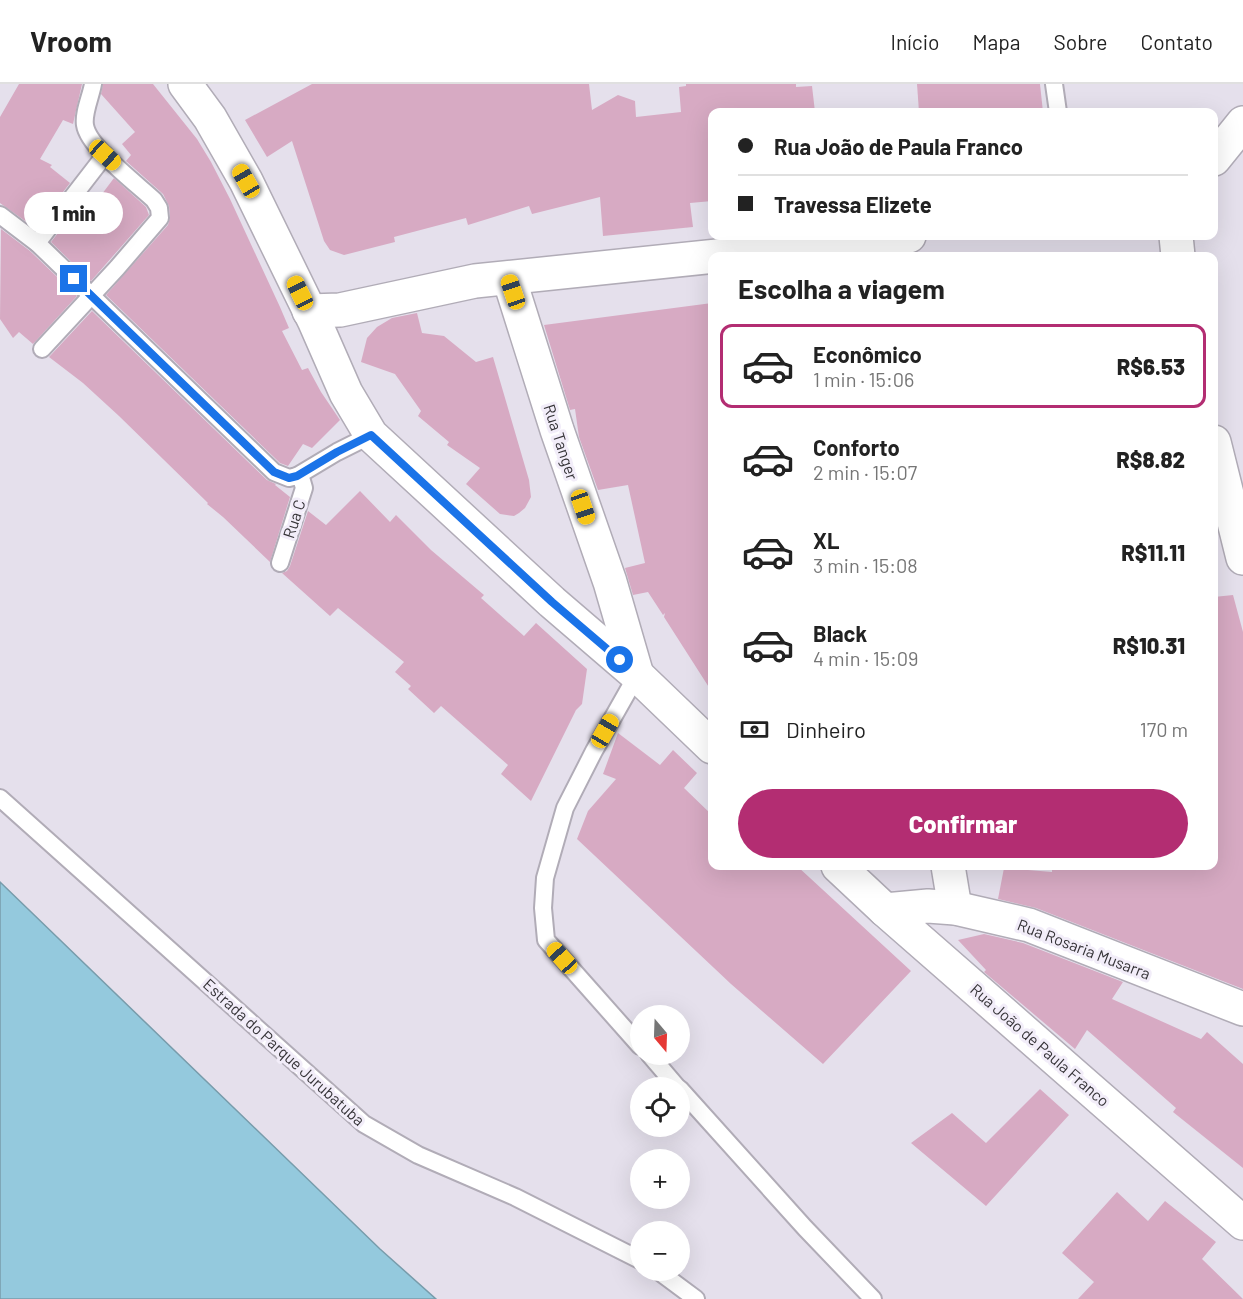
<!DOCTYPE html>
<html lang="pt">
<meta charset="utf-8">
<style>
body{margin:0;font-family:Barlow,sans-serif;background:#f2f2f2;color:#222;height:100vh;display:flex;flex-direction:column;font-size:22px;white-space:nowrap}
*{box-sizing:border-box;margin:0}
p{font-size:20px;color:#767676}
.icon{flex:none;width:33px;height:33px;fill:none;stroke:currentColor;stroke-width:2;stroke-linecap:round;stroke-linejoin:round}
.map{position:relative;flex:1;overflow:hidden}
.panel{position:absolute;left:708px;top:168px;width:510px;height:618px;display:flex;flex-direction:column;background:#fff;border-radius:12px;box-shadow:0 6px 24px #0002}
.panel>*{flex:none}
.guide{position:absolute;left:708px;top:24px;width:510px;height:132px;border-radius:12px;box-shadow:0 6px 24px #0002;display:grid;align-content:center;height:132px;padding:0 30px;background:#fff}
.needle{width:39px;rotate:161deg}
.controls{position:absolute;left:630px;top:921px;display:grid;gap:12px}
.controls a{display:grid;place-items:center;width:60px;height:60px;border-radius:50%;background:#fff;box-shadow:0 6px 24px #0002;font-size:30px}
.end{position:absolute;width:27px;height:27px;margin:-14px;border:8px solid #1a73e8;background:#fff;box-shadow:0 0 0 3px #fff}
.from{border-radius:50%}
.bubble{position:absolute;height:42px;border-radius:21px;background:#fff;box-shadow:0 6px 24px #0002;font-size:20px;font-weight:800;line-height:42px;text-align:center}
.car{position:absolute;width:18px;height:36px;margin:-18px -9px;border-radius:8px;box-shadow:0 0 4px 2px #0007;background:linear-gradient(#f5c518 24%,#345 0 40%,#f5c518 0 76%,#345 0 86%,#f5c518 0)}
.guide b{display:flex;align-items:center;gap:21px;height:57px;font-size:22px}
.guide b+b{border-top:2px solid #e0e0e0}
.guide i{width:15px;height:15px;background:#222}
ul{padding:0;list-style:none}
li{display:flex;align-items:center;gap:18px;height:84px;margin:0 12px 9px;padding:0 18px;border:3px solid transparent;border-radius:12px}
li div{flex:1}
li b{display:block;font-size:22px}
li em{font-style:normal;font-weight:800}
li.current{border-color:#b32d72}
li>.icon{width:54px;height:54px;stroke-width:1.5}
h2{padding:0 30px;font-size:27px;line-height:72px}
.pay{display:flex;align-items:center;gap:15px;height:66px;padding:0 30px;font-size:22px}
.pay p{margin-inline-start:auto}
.cta{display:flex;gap:12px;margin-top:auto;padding:12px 30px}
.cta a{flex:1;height:69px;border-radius:36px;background:#b32d72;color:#fff;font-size:24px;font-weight:800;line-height:69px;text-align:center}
header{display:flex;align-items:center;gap:36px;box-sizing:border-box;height:84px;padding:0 30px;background:#fff;border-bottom:2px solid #e0e0e0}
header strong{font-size:28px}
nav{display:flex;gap:33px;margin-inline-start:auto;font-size:21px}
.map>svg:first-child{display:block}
.water{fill:#94c9dd;stroke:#789cab;stroke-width:1.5}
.building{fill:#d7aac3}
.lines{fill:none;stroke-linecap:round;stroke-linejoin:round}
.service-casing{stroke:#b1acb7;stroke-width:20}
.minor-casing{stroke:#b1acb7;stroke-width:36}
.service{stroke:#fff;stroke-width:16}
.minor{stroke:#fff;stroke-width:33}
.route{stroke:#1a73e8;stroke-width:8}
.labels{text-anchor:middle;stroke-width:6;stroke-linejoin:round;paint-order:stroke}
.street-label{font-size:16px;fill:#353337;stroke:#f2edf9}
</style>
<header>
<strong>Vroom</strong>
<nav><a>Início</a><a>Mapa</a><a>Sobre</a><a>Contato</a></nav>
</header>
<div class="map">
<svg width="1243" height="1215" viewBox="0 0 1243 1215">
<rect width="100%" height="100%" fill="#e5e0ec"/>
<polygon class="water" points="0,798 380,1165 436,1215 0,1215"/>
<g class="building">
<polygon points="19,0 82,0 73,40 63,36 40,75 52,81 50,83 70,99 35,144 0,119 0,33"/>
<polygon points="103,0 153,0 197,55 211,78 230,115 280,223 289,244 282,247 302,286 308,284 321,308 340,336 312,364 303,360 288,382 280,379 106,211 168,141 170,133 169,122 163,110 126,77 131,71 122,60 135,48 101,10"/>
<polygon points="312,0 589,0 592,26 618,11 635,17 636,33 681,28 679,3 686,2 686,0 796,0 796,3 812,2 815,28 712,28 712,117 690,119 693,143 603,152 600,113 532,130 529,122 468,141 466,134 394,153 395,158 344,171 330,166 324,157 292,57 267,73 245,36"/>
<polygon points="917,0 1040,0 1043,28 919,28"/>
<polygon points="114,94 146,123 149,131 91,197 51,158 87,112 96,118"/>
<polygon points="1,145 30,167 77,212 33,260 19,248 13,254 0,235"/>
<polygon points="712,219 712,608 664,533 665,529 663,531 648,508 633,511 625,484 645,479 628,401 598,406 579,353 575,325 570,326 544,241"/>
<polygon points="92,227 267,396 276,400 275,401 290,413 270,478 223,433 207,420 208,419 119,332 83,299 49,273"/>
<polygon points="417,229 422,249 444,252 476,278 493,273 529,396 531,413 525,424 519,429 514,432 500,430 466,400 480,384 447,361 449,358 418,332 421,327 395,290 361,278 367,254 377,243 392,234"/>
<polygon points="360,407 390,438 396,431 431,466 484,511 481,514 524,552 536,539 587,585 582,620 576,626 531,717 501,690 508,681 441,622 434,629 408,605 411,602 395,588 404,578 338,524 330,532 282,489 287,487 290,482 308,427 326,441"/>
<polygon points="1233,511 1243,548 1243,905 1036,824 998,815 1004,784 1052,788 1052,785 1095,786 1122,782 1214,782 1214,513"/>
<polygon points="618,649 660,681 673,666 697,689 684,704 712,731 712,782 797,782 911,887 823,980 731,900 577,755 588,727 616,695 603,690"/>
<polygon points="984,850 1023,859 1123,898 1112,915 1201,955 1207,948 1243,980 1243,1084 1173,1028 1176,1024 1087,946 1075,965 984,888 986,886 958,856"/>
<polygon points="1040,1005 1069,1031 986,1122 911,1059 952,1029 986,1059"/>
<polygon points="1117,1108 1148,1137 1165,1117 1216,1158 1202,1175 1243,1215 1078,1215 1094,1198 1062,1169"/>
</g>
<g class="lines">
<g class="service-casing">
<g id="service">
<polyline points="1054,0 1058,28"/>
<polyline points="0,131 37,159 274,388 289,394 297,392 337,368 371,351"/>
<polyline points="37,159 105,71"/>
<path d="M42,265L117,184L160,134L159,124L154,116C137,100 88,63 85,41C83,29 91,12 93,0"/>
<polyline points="280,479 304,404 302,397 297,392"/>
<polyline points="637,591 594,667 565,724 545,794 543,824 546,856 640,962"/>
<polyline points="0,714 364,1040 418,1071 515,1113 640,1176"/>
<polyline points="649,970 678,1004"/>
<polyline points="680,1005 805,1144 873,1215"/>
<polyline points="657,1186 696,1215"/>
</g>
</g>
<g class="minor-casing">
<g id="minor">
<polyline points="185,0 210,34 246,97 314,236 346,309 371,351 552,518 637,591 712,663"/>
<polyline points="1214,75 1243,39"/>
<polyline points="1176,152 1178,172"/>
<polyline points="509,194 557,346 610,498 637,591"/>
<polyline points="309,227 340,226 475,197 909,152"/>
<polyline points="1214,358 1243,474"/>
<polyline points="838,782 885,826 1243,1139"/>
<polyline points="948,782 955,824"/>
<polyline points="885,826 928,822 955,824 1029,841 1243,925"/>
</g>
</g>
<use href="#service" class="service"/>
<use href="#minor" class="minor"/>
</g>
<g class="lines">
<polyline class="route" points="74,195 274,388 289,394 297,392 337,368 371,351 552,518 620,576"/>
</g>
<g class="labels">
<g class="street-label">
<text transform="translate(561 358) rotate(72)" y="6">Rua Tanger</text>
<text transform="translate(294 435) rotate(-72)" y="6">Rua C</text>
<text transform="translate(1084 865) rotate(21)" y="6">Rua Rosaria Musarra</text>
<text transform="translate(1040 961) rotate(41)" y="6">Rua João de Paula Franco</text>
<text transform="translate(284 968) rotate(42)" y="6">Estrada do Parque Jurubatuba</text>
</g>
</g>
</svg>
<div class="controls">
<a><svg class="needle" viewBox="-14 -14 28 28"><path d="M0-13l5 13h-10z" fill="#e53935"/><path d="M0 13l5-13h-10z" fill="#767676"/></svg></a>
<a><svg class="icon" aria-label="locate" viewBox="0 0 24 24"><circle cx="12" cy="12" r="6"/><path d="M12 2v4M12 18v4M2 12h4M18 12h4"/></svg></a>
<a>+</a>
<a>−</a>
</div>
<i class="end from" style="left:620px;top:576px"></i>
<i class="end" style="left:74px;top:195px"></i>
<div class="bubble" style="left:24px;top:108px;width:99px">1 min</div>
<i class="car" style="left:105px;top:71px;rotate:132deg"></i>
<i class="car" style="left:246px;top:97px;rotate:330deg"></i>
<i class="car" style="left:513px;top:208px;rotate:341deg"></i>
<i class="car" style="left:300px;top:209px;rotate:334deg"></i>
<i class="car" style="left:583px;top:423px;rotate:161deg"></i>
<i class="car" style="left:605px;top:647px;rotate:30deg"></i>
<i class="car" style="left:562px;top:874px;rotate:318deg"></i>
<div class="guide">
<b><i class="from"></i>Rua João de Paula Franco</b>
<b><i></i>Travessa Elizete</b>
</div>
<section class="panel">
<h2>Escolha a viagem</h2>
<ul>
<li class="current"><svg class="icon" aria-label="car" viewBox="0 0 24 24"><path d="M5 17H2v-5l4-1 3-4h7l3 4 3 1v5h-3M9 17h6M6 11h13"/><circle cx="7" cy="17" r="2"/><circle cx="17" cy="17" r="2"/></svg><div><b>Econômico</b><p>1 min · 15:06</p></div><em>R$6.53</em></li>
<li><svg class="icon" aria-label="car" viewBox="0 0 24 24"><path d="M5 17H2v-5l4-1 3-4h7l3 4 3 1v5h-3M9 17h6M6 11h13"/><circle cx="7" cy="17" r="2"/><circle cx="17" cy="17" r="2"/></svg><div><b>Conforto</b><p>2 min · 15:07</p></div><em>R$8.82</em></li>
<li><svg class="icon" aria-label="car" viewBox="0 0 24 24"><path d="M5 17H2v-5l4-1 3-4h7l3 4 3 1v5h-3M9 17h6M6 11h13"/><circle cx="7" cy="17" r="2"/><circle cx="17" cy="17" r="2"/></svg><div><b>XL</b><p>3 min · 15:08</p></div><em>R$11.11</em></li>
<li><svg class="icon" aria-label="car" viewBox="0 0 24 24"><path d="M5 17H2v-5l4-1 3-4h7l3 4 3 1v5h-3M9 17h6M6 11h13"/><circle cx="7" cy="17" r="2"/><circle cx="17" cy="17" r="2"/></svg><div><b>Black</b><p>4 min · 15:09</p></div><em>R$10.31</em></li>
</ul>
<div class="pay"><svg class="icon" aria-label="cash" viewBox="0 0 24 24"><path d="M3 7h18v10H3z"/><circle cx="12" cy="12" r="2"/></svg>Dinheiro<p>170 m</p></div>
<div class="cta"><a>Confirmar</a></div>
</section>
</div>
